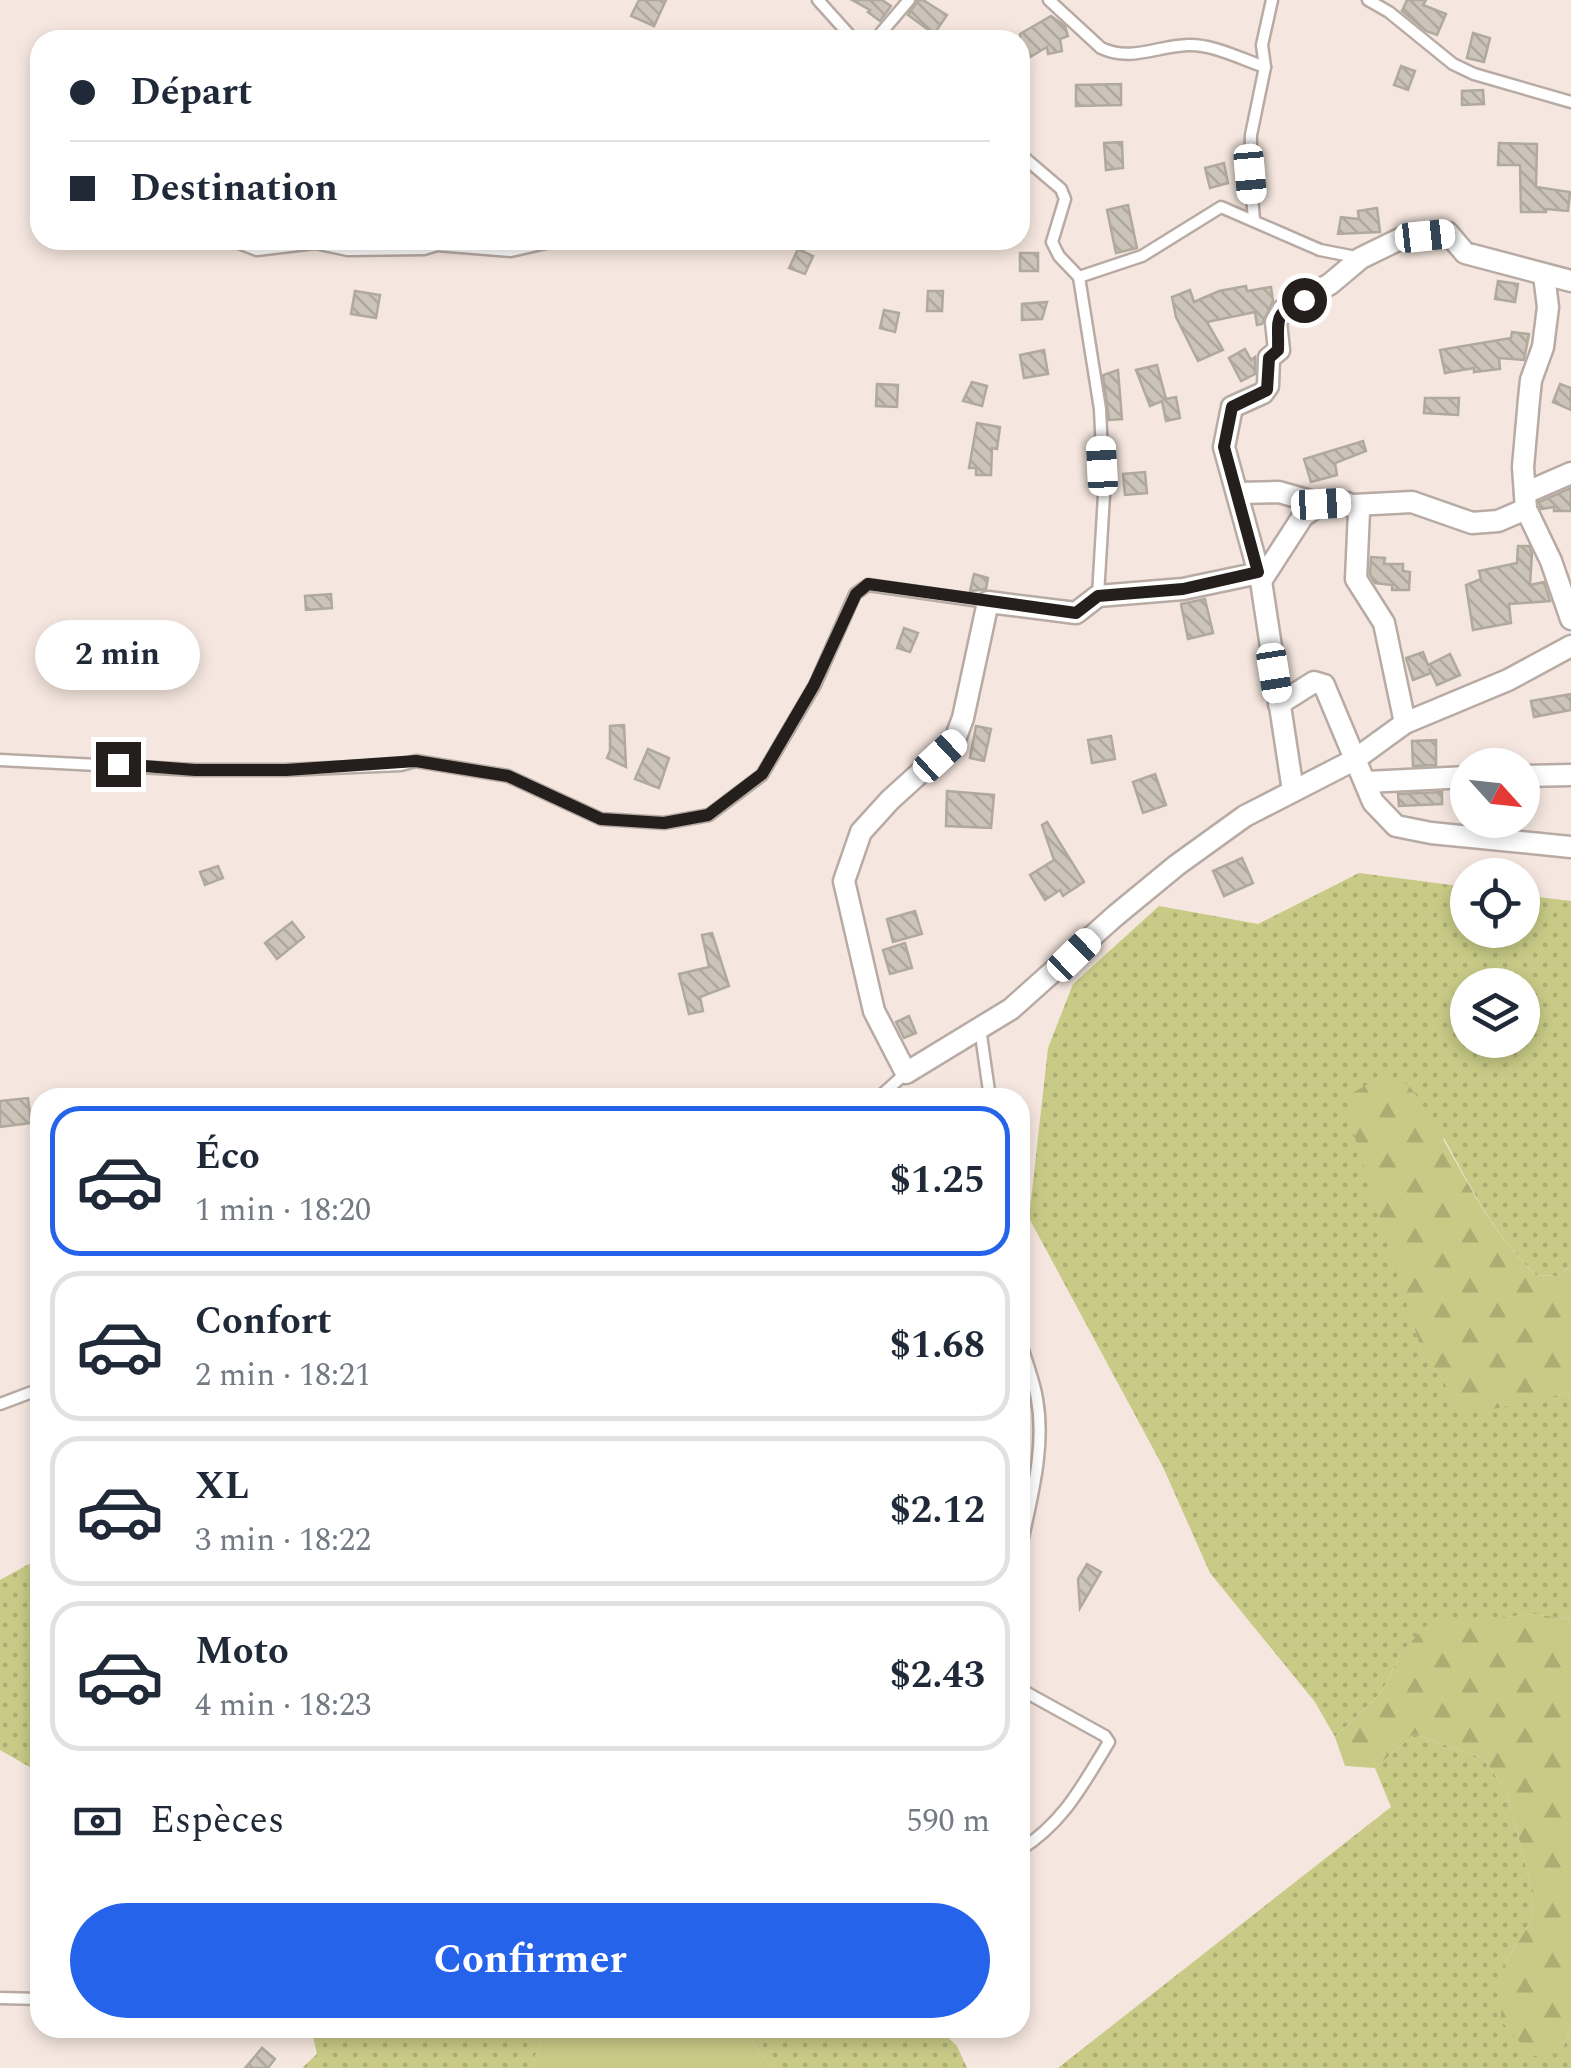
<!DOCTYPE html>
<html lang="fr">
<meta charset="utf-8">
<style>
body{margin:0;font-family:Spectral,serif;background:#f2f2f3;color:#1f2937;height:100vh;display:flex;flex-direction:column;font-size:38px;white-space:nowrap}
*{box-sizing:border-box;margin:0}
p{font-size:32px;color:#747a83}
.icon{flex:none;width:55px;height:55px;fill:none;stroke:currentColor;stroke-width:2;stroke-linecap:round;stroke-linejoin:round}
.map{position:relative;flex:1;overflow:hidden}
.details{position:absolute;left:30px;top:1088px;width:1000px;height:950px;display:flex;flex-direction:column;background:#fff;border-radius:30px;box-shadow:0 5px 15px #0003}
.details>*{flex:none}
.banner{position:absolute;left:30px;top:30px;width:1000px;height:220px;border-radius:30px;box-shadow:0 5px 15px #0003;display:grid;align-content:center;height:220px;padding:0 40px;background:#fff}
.needle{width:65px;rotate:117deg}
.buttons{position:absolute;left:1450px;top:748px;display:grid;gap:20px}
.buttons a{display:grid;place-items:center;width:90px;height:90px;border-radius:50%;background:#fff;box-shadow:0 5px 15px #0003;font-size:50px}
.end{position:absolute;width:45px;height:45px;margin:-22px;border:12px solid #241f1c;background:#fff;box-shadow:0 0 0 5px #fff}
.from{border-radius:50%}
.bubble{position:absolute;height:70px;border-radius:35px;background:#fff;box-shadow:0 5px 15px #0003;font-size:32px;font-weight:700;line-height:70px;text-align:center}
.car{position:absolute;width:30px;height:60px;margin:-30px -15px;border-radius:12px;box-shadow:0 0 8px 2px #0007;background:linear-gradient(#fff 24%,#345 0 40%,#fff 0 76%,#345 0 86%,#fff 0)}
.banner b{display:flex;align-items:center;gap:35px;height:95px;font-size:38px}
.banner b+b{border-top:2px solid #e0e1e3}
.banner i{width:25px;height:25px;background:#1f2937}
ul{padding:18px 0 0;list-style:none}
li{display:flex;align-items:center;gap:30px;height:150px;margin:0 20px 15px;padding:0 20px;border:5px solid #e0e1e3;border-radius:30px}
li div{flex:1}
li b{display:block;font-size:38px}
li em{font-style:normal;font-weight:700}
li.selected{border-color:#2563eb}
li>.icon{width:90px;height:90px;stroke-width:1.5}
.pay{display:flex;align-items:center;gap:25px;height:110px;padding:0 40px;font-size:38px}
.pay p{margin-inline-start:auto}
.action{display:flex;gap:20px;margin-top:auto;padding:20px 40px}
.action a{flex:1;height:115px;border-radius:60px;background:#2563eb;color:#fff;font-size:40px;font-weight:700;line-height:115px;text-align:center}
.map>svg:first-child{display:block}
.grass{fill:url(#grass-dots);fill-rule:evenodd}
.forest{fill:url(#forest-firs)}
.garden{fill:#c8ca86}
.building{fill:url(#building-back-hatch);stroke:#b0a99d;stroke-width:2.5}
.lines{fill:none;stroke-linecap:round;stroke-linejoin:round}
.lane-casing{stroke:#b8aba4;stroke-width:15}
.street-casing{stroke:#b8aba4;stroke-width:25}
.lane{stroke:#fff;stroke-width:10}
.street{stroke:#fff;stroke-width:20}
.route{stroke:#241f1c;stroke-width:12}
</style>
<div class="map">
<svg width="1571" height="2068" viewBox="0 0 1571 2068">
<defs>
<pattern id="grass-dots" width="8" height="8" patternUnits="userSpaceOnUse" patternTransform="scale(2.5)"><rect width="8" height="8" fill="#c8ca86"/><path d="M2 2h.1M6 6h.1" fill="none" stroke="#acad73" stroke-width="1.8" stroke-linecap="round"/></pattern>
<pattern id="forest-firs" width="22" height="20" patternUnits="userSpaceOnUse" patternTransform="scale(2.5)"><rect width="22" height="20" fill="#c8ca86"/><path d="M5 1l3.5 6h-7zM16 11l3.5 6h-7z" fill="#acad73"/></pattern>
<pattern id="building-back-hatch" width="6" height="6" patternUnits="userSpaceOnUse" patternTransform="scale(2.5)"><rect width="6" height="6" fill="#ccc4b8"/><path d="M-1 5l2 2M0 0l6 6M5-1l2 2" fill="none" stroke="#afa89e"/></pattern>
</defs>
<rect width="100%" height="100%" fill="#f5e7df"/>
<g class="grass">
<path d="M1359,873L1467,887L1468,930H1522L1523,895L1571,901V1266L1557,1276L1536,1275C1494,1236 1471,1187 1444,1138L1401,1283L1421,1349L1466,1414L1571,1392V1619L1532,1614L1427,1626L1401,1653L1381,1693L1335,1737L1315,1702L1210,1573L1163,1467L1029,1218L1048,1048L1073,984L1159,906L1258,924ZM1468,985H1522V1040H1468Z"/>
<polygon points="40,1558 40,1773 0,1750 0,1580"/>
<polygon points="1414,1734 1482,1758 1507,1791 1531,1887 1533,1919 1502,1967 1561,2053 1571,2026 1571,2068 1058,2068 1391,1807 1375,1768"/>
<polygon points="311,2028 547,2028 530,2068 302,2068 317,2054"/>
<polygon points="743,2028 938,2028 957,2046 967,2068 771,2068"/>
</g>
<g class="forest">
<path d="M1379,1078L1408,1084C1454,1146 1479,1223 1536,1275L1557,1276L1571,1266V1392L1466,1415L1421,1349L1348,1115L1354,1092Z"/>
<polygon points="1532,1614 1571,1619 1571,2026 1561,2053 1532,2056 1501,2021 1502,1967 1533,1919 1531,1887 1507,1791 1482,1758 1414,1734 1375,1768 1345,1766 1335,1737 1381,1693 1401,1653 1427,1625"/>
</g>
<polygon class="garden" points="547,2028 743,2028 771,2068 530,2068"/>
<g class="building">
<polygon points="639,0 666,0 654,26 631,16"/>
<polygon points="852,0 882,0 891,6 880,21 868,12 870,10"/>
<polygon points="918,0 923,0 947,15 934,34 908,15"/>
<polygon points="1407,0 1426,0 1423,5 1446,14 1437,35 1426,31 1402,11"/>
<polygon points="1051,16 1065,26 1068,36 1060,39 1062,51 1048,54 1047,47 1020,63 1020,34"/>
<polygon points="1473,33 1490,38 1484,62 1467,58"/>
<polygon points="1401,66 1415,71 1408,90 1394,85"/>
<polygon points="1121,84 1121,105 1076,106 1076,85"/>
<polygon points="1483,90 1484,104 1462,105 1462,91"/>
<polygon points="1122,142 1123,168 1106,170 1104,143"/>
<polygon points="1499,143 1537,144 1536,187 1570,192 1568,211 1546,209 1546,212 1521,212 1520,165 1498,165"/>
<polygon points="1224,163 1228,183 1210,188 1205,168"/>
<polygon points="1128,205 1137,248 1116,253 1107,210"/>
<polygon points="1377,208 1380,232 1338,234 1341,217 1359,219 1358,211"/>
<polygon points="798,249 813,256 805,274 789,268"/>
<rect x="1020" y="253" width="18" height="18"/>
<polygon points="1498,281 1518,284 1515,302 1495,299"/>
<polygon points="1246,286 1247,291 1271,287 1273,301 1262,324 1257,325 1255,312 1207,322 1223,350 1198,361 1176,317 1172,297 1190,290 1194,302 1219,291"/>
<polygon points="355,291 380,295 376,318 351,314"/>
<polygon points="928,291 943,291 942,311 927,311"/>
<polygon points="1047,302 1042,319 1022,320 1022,304"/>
<polygon points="884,310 899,313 895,332 880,328"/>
<polygon points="1512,332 1529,334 1524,360 1499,358 1500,369 1474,372 1474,368 1445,373 1440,350 1511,338"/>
<polygon points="1245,349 1251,360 1255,357 1255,374 1241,381 1229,358"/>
<polygon points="1044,350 1048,374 1024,378 1020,355"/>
<polygon points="1157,365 1166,399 1176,397 1180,418 1166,421 1162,401 1150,406 1136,370"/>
<polygon points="1118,370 1122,419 1109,420 1103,375"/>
<polygon points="972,382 987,386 982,406 963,401"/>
<polygon points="877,384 898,385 897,407 876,406"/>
<polygon points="1560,384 1571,388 1571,410 1553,402"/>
<polygon points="1425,398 1459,398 1458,415 1424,413"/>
<polygon points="977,423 1000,427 997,449 992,448 991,475 976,475 976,468 969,468"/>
<polygon points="1363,441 1366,451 1335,463 1337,475 1311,482 1304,459"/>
<polygon points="1145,472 1147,493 1125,495 1123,474"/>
<polygon points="1571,488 1571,511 1554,511 1554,507 1541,509 1539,502"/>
<polygon points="1518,546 1529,546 1532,553 1530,585 1544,582 1550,601 1509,604 1511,623 1473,630 1466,585 1481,579 1479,571 1517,563"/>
<polygon points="1371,557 1385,558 1384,564 1403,564 1403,571 1410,572 1409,590 1392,590 1392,585 1375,583 1370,575"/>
<polygon points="974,574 988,578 986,589 970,591"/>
<polygon points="331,594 332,608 306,610 305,596"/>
<polygon points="1205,599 1213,633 1188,639 1181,604"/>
<polygon points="904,628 918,633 910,652 897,648"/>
<polygon points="1423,652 1428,665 1450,654 1460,675 1437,685 1429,668 1431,673 1413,680 1406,658"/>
<polygon points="1571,694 1571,710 1534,717 1531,701"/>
<polygon points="624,725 626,767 607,758 610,751 610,726"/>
<polygon points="976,726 991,729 984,761 970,758"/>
<polygon points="1111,736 1115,759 1092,763 1088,740"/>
<polygon points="1436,740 1436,765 1413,766 1412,741"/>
<polygon points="648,749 669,758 659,788 635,779"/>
<polygon points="1155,774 1166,805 1143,813 1133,782"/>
<polygon points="947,791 994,795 991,828 946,826"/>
<polygon points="1442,792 1442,804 1399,806 1398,794"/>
<polygon points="1047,822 1084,882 1063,896 1060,890 1045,900 1030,875 1054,860 1042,825"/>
<polygon points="1242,858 1253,883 1224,896 1213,871"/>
<polygon points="218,866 223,878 205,885 200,872"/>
<polygon points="915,911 922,934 893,942 887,919"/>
<polygon points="292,922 304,937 277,959 265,943"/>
<polygon points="712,933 729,986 700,997 703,1011 689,1014 679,974 709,967 702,935"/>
<polygon points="905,943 912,968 890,974 883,950"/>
<polygon points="909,1016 916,1033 904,1038 896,1022"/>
<polygon points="28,1098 31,1123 0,1127 0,1101"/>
<polygon points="1087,1564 1101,1572 1080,1608 1078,1579"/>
<polygon points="262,2048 275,2059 268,2068 245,2068"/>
</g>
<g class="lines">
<g class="lane-casing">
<g id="lane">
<polyline points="818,0 854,40"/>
<path d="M1049,0L1101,48C1131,62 1157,46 1188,45C1213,44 1241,59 1265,67"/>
<polyline points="1368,0 1389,12 1453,64 1474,74 1571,102"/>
<polyline points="875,40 909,0"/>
<polyline points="1020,154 1061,189 1065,199 1052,242 1059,256 1079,277 1100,409 1104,495 1098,595"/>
<polyline points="1254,219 1250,174 1251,135 1265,67 1262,45 1272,0"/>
<polyline points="231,240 257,250 315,243 348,250 424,249 437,245 511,251 559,240"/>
<polyline points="1079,277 1142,256 1221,207 1320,250 1361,258"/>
<polyline points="0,760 195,770 285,770 401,765 416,761 508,776 601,819 664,823 709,815 762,775 815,685 855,594 868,585 987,602"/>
<polyline points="980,1028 990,1098"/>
<polyline points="878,1098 906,1073"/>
<path d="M1020,1339C1025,1359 1034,1379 1037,1399C1046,1450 1030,1502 1020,1552"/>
<polyline points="0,1404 40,1389"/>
<path d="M1020,1689L1105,1736L1109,1742C1082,1786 1064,1822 1020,1850"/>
<polyline points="0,1998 40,1999"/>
</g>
</g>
<g class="street-casing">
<g id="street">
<polyline points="1544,275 1548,307 1543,347 1531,380 1529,399 1523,467 1526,509 1551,561 1571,619"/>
<polyline points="1238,493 1279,492 1321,504 1347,503 1359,511 1356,579 1384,623 1405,723"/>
<polyline points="1525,493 1571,473"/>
<polyline points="1354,505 1412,502 1472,523 1498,521 1526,509"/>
<polyline points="1259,573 1183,589 1098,596 1076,613 988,602 963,718 954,742 890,800 861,832 844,881 874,1011 906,1073 1011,1009 1115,916 1177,865 1245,816 1354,760 1405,723 1508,680 1571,646"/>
<polyline points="1261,581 1303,516 1321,504"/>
<polyline points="1279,704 1314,682 1324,685 1373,802 1396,826 1431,833 1571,847"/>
<polyline points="1522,776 1571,775"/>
<polyline points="1366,782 1468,777"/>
<polyline points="1293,791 1261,581 1224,447 1232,407 1263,393 1268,386 1269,358 1279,350 1276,322 1283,310 1330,284 1361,258 1402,238 1448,233 1465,253 1571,281"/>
</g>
</g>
<use href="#lane" class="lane"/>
<use href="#street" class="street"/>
</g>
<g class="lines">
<path class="route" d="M118,764L195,770H286L416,761L508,776L601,819L664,823L708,815L762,774L814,685L856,594L868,584L1076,613L1098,596L1183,589L1258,572L1224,447L1232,407L1267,390L1269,358L1278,350C1279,317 1272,315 1304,300"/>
</g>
</svg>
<div class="buttons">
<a><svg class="needle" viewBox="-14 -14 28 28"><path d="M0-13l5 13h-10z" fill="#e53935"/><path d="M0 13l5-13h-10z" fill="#747a83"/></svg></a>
<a><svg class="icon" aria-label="locate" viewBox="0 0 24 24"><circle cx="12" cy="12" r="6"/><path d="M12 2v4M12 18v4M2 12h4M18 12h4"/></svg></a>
<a><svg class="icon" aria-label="layers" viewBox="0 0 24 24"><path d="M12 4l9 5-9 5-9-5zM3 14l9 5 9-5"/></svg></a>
</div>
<i class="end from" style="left:1304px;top:300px"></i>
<i class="end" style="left:118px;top:764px"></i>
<div class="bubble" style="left:35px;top:620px;width:165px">2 min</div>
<i class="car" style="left:1250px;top:174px;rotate:175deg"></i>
<i class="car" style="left:1425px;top:236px;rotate:84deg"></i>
<i class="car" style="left:1102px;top:466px;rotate:357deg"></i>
<i class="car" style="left:1321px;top:504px;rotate:87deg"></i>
<i class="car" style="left:1274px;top:673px;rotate:171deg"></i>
<i class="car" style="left:940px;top:756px;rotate:47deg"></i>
<i class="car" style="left:1074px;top:955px;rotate:46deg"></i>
<div class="banner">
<b><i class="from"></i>Départ</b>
<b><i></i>Destination</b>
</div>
<section class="details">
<ul>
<li class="selected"><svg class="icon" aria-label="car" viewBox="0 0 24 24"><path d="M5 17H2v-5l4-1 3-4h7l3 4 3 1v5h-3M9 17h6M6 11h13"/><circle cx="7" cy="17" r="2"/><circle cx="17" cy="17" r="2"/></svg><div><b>Éco</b><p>1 min · 18:20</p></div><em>$1.25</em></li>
<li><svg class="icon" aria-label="car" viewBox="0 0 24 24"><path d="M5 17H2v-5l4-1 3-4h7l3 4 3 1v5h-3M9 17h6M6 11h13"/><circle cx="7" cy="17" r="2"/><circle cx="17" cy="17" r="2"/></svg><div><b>Confort</b><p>2 min · 18:21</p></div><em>$1.68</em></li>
<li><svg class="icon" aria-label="car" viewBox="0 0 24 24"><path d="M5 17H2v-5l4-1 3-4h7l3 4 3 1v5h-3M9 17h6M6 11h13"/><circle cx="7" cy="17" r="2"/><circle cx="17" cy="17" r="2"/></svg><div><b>XL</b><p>3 min · 18:22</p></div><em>$2.12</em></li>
<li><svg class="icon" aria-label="car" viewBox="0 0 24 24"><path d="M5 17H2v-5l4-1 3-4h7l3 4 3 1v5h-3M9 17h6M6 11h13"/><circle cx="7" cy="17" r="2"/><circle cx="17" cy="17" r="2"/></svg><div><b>Moto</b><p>4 min · 18:23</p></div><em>$2.43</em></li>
</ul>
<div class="pay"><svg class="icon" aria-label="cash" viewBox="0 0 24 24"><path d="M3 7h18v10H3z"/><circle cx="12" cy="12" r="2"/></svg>Espèces<p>590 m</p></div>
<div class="action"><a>Confirmer</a></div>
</section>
</div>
